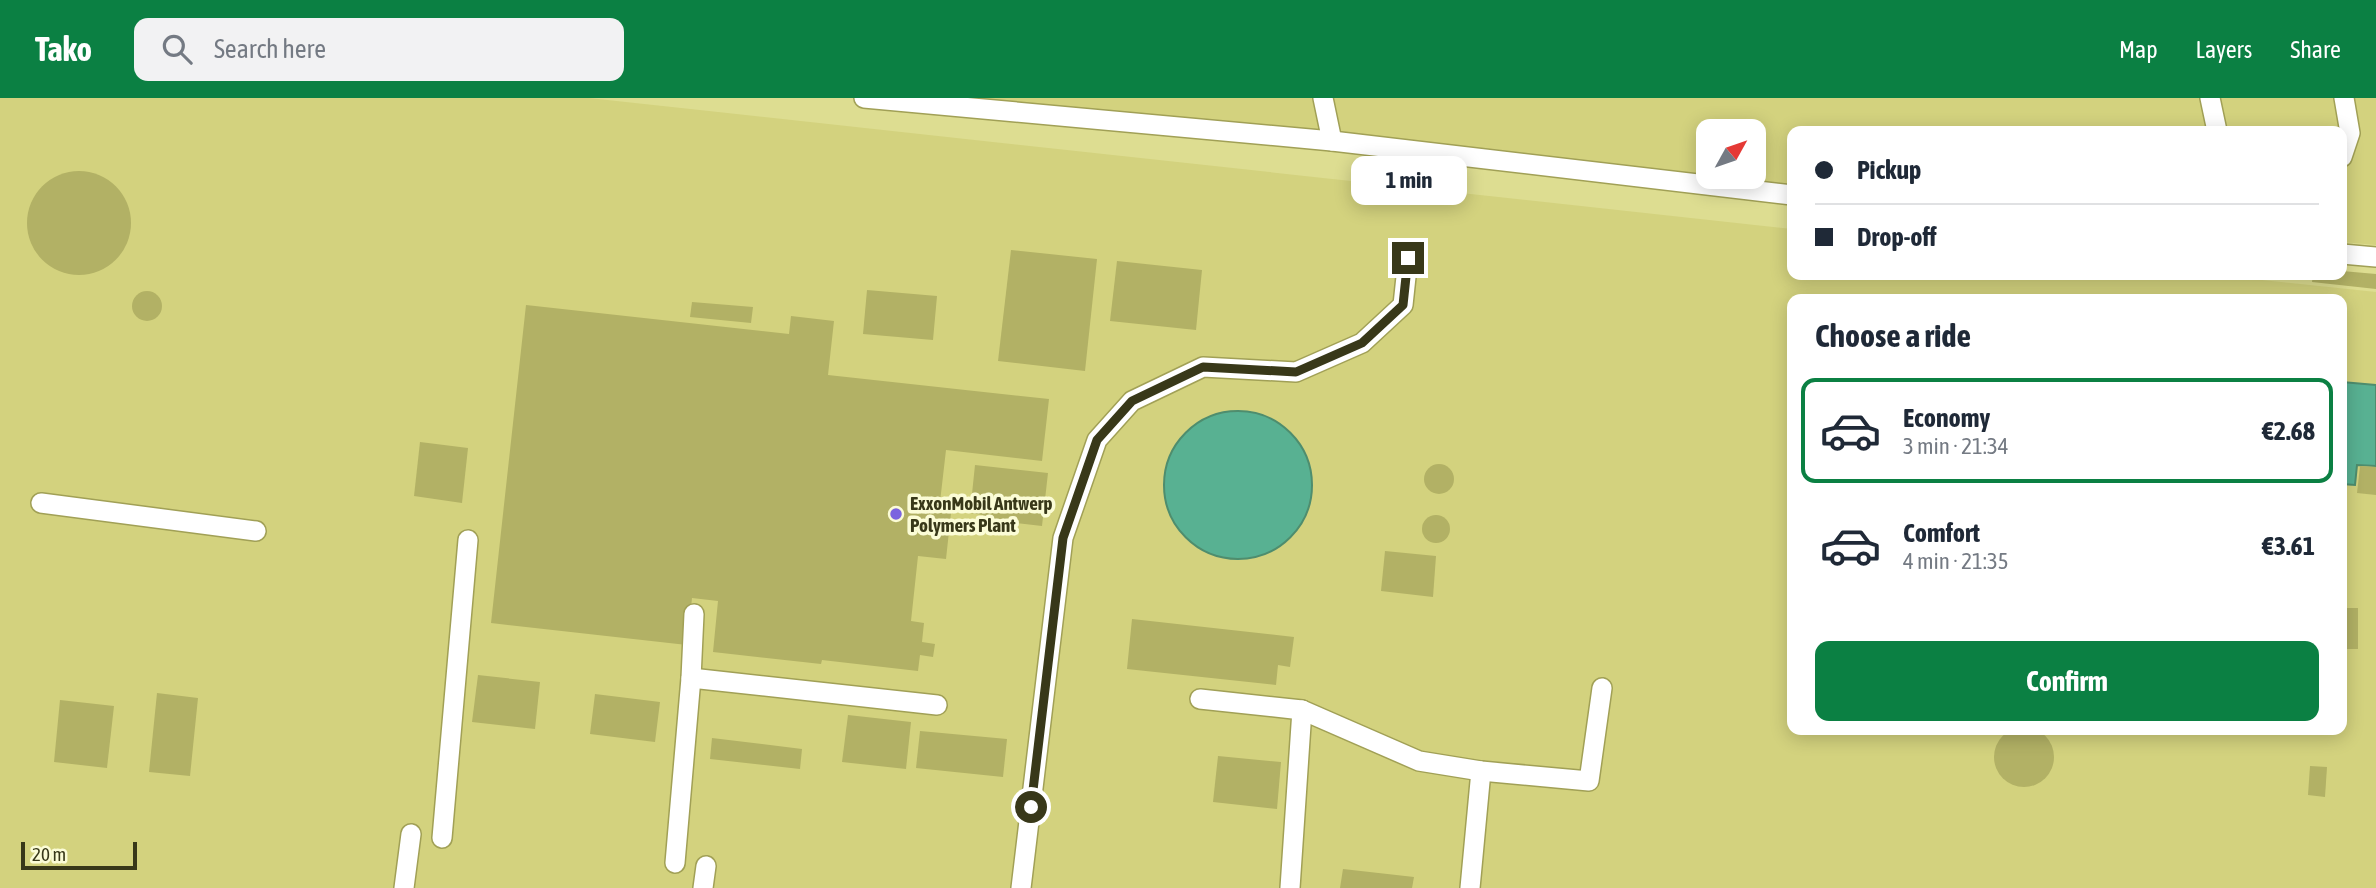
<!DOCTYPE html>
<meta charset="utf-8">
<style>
body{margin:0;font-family:"Asap Condensed",sans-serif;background:#f2f2f3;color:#1f2937;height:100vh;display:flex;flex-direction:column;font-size:26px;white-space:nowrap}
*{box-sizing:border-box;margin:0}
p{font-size:23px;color:#747a83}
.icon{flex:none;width:38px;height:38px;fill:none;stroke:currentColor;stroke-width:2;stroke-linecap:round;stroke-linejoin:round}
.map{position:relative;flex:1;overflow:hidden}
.details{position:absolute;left:1787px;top:196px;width:560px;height:441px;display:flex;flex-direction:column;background:#fff;border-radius:14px;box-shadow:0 4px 18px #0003}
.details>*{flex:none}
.banner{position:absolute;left:1787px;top:28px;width:560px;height:154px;border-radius:14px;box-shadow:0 4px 18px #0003;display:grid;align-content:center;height:154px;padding:0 28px;background:#fff}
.needle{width:46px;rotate:50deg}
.buttons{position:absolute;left:1696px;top:21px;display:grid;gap:14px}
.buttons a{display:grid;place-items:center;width:70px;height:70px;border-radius:14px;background:#fff;box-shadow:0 4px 18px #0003;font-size:35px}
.scale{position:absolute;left:21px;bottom:18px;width:116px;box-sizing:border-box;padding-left:7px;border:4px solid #383819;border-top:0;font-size:19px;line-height:24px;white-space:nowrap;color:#383819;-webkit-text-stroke:5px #fbfcd6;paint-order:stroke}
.end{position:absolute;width:32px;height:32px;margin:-16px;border:9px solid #383819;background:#fff;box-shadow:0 0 0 4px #fff}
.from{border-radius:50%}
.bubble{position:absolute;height:49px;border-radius:14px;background:#fff;box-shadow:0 4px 18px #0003;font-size:23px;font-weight:700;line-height:49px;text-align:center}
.banner b{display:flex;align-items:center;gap:24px;height:66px;font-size:26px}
.banner b+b{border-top:2px solid #e0e1e3}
.banner i{width:18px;height:18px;background:#1f2937}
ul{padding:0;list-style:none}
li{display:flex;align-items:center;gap:21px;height:105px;margin:0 14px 10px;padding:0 14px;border:4px solid transparent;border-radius:14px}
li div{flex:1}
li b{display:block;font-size:26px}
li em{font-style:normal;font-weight:700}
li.current{border-color:#0b8043}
li>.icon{width:63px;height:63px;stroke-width:1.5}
h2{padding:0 28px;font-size:32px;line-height:84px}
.action{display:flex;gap:14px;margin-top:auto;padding:14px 28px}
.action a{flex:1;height:80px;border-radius:14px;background:#0b8043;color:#fff;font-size:28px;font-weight:700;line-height:80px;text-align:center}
header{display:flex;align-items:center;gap:42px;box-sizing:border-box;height:98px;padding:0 35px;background:#0b8043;color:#fff}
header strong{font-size:33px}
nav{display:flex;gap:38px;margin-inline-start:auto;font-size:24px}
.search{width:490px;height:63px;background:#f2f2f3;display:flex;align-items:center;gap:18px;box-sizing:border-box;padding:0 24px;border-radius:14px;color:#747a83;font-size:26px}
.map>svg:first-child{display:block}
.built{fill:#d3d27e;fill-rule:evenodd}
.water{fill:#58b192;stroke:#4e8d6e;stroke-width:2}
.building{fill:#b2b165}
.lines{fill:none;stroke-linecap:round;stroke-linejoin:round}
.lane-casing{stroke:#a1a056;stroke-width:22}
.lane{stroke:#fff;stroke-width:19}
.route{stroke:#383819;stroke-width:9}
.poi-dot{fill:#7b64df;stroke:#fbfcd6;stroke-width:2.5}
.labels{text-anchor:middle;stroke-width:7;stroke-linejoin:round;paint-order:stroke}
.poi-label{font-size:19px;font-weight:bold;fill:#383819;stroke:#fbfcd6;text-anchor:start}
</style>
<header>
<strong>Tako</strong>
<div class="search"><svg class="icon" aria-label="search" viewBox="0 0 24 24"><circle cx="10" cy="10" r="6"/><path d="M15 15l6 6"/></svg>Search here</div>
<nav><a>Map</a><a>Layers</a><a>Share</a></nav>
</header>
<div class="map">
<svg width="2376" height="790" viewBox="0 0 2376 790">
<rect width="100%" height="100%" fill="#dddd91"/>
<g class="built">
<path d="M0,0H589L1792,131V177H2215L2376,194V790H0ZM1792,201H2342V632H1792Z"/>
<path d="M868,0H2376V147L2342,144V33H1792V90ZM1708,33H1754V79H1708Z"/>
</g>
<g class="water">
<polygon points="2342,284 2376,287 2376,368 2357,367 2355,387 2342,386"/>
<circle cx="1238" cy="387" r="74"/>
</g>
<g class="building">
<circle cx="79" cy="125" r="52"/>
<polygon points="1011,152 1097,161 1085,273 998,263"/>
<polygon points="1117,163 1202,172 1196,232 1110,223"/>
<polygon points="2342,173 2376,176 2376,191 2312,184 2313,177 2342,177"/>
<polygon points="867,192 937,198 933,242 863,236"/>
<circle cx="147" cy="208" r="15"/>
<polygon points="692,204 753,209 751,225 690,219"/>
<polygon points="526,207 789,236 791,218 834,223 828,277 1049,301 1042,363 946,352 940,404 952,406 946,461 918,458 911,523 924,525 922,544 935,546 933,559 920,557 918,573 822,562 821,566 713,554 718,503 692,500 687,547 491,525"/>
<polygon points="420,344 468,350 462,405 414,398"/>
<circle cx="1439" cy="381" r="15"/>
<polygon points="975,367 1048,375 1042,428 983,421 983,417 970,415"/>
<polygon points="2360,368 2376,369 2376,397 2357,395"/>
<circle cx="1436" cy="431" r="14"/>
<polygon points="1385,453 1436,458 1433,499 1381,493"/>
<rect x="2342" y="510" width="16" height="41"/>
<polygon points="1132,521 1294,539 1290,569 1278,567 1276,587 1127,571"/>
<polygon points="478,577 540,584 535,631 472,624"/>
<polygon points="157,595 198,600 190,678 149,674"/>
<polygon points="595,596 660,604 655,644 590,636"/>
<polygon points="60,602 114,608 107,670 54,664"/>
<polygon points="848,617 911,624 906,671 842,664"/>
<circle cx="2024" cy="659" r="30"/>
<polygon points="920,633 1007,641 1003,679 916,670"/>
<polygon points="712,640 802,651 800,671 710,661"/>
<polygon points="1218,658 1281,664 1277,711 1213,704"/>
<polygon points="2310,668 2327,669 2325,699 2308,697"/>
<polygon points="1343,771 1414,779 1412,790 1340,790"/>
</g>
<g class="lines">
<g class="lane-casing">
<g id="lane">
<polyline points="864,0 1332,43 1323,0"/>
<polyline points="2210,0 2217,33"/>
<polyline points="1332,43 1792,97"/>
<polyline points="2342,59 2350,35 2344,0"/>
<polyline points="2342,156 2376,159"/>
<polyline points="41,405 256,433"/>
<polyline points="691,580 937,607"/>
<polyline points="1200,601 1302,612 1290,790"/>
<polyline points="1302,612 1419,663 1481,673 1589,683 1602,590"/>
<polyline points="442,740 468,442"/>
<polyline points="675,765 691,580 694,516"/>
<polyline points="404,790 411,736"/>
<polyline points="703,790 706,768"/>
<polyline points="1021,790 1063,440 1097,342 1132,303 1203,269 1296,274 1362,245 1403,207 1408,160"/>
<polyline points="1470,790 1481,673"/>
</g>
</g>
<use href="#lane" class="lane"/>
</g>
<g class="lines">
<polyline class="route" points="1031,709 1063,440 1097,342 1132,303 1203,269 1296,274 1362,245 1403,207 1408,160"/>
</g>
<circle class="poi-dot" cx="896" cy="416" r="7"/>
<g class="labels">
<g class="poi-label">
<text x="910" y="412">ExxonMobil Antwerp<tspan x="910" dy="22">Polymers Plant</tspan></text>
</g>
</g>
</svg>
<div class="buttons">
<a><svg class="needle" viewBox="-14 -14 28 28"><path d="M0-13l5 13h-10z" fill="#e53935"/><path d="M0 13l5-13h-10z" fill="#747a83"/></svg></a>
</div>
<div class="scale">20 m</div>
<i class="end from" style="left:1031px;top:709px"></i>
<i class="end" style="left:1408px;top:160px"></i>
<div class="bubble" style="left:1351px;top:58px;width:116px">1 min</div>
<div class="banner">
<b><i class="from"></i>Pickup</b>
<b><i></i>Drop-off</b>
</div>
<section class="details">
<h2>Choose a ride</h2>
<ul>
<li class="current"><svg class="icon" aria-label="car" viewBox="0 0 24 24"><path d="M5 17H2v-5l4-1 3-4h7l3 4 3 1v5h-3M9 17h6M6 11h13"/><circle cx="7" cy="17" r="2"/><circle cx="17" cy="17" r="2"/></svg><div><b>Economy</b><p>3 min · 21:34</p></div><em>€2.68</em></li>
<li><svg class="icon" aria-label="car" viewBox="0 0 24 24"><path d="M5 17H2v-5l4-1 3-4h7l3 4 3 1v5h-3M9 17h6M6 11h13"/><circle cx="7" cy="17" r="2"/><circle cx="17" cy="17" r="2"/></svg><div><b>Comfort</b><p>4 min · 21:35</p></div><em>€3.61</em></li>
</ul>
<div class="action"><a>Confirm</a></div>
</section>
</div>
